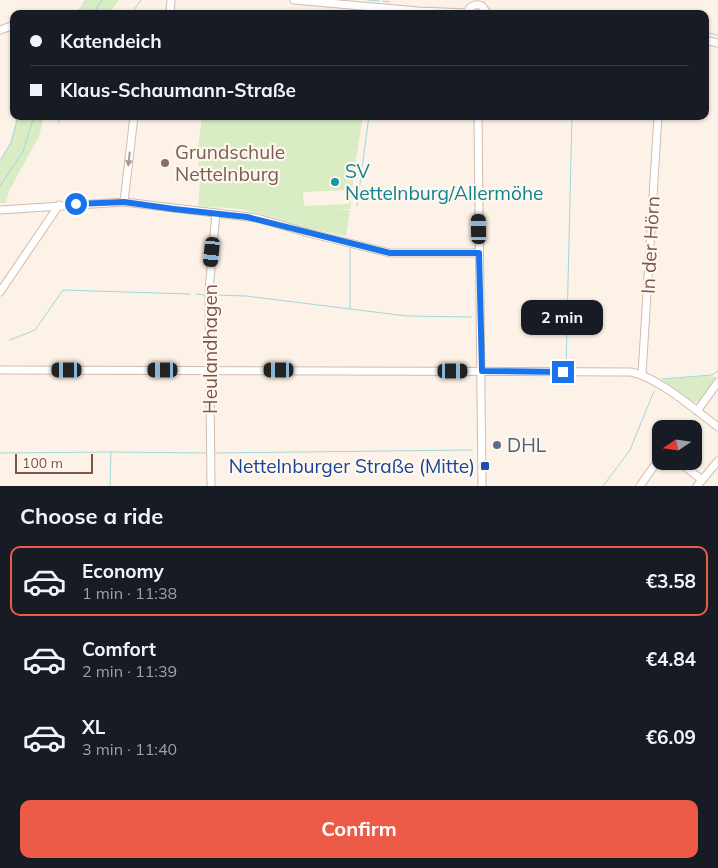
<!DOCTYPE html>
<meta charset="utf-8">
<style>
body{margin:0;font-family:Mulish,sans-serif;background:#20242c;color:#f1f3f6;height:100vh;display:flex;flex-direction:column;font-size:19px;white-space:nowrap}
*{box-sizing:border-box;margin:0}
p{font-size:16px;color:#9ea1a6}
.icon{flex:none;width:28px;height:28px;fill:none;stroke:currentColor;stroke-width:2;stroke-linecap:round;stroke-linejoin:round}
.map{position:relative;height:486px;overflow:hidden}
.sheet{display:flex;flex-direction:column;background:#171b24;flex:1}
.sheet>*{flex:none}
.banner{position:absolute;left:10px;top:10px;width:699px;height:110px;border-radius:10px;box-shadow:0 1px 4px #0004;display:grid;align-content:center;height:110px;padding:0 20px;background:#171b24}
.needle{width:32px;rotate:257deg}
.fabs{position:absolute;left:652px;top:420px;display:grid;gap:10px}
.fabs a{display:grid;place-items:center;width:50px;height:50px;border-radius:10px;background:#171b24;box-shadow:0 1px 4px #0004;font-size:25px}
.scale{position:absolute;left:15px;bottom:12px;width:78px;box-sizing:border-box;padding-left:5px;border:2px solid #79564a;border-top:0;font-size:14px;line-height:18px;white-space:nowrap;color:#79564a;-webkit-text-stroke:4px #fff7ee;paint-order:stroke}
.end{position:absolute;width:22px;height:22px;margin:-11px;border:6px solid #1a73e8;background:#fff;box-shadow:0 0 0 2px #fff}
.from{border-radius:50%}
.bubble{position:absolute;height:35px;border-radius:10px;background:#171b24;box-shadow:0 1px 4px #0004;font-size:16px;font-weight:700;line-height:35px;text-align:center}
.car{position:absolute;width:15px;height:30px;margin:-15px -8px;border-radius:6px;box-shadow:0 0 4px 1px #0007;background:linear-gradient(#222 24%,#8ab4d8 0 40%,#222 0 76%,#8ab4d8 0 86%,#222 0)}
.banner b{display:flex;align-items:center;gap:18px;height:48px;font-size:19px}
.banner b+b{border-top:1px solid #363941}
.banner i{width:12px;height:12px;background:#f1f3f6}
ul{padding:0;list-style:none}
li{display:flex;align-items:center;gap:15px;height:70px;margin:0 10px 8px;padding:0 10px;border:2px solid transparent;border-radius:10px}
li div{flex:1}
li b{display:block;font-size:19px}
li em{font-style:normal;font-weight:700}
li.active{border-color:#ec5b48}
li>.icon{width:45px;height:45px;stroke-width:1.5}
h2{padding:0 20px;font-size:22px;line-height:60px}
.action{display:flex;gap:10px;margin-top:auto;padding:10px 20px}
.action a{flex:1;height:58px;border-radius:10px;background:#ec5b48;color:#fff;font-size:20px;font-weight:700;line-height:58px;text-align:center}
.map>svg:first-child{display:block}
.green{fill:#d9ecc4;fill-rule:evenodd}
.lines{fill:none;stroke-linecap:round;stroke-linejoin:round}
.stream{stroke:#a0d8db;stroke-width:1}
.minor-casing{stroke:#d3bbaf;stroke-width:9}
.minor{stroke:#fff;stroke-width:7}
.oneway{fill:#af9a92}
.route{stroke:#1a73e8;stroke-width:6}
.education-dot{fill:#8d6e63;stroke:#fff7ee;stroke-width:2}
.culture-dot{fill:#0f9aa8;stroke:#fff7ee;stroke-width:2}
.service-dot{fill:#5c6f8a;stroke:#fff7ee;stroke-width:2}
.transit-dot{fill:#1a4fb4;stroke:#fff7ee;stroke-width:2}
.labels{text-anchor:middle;stroke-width:4.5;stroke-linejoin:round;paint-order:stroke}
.education-label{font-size:19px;fill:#785e54;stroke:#fff7ee;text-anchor:start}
.culture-label{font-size:19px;fill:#0d838f;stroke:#fff7ee;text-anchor:start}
.street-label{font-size:19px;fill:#79564a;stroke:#fff7ee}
.service-label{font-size:19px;fill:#4e5e75;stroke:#fff7ee;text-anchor:start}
.transit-label{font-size:19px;fill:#164399;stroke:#fff7ee;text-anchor:end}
</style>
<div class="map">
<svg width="718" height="486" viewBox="0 0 718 486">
<rect width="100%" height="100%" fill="#fdf2e7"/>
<g class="green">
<polygon points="85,0 119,0 109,14 76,14"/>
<polygon points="18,116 44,116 39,136 9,191 6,203 0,203 0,160 10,143"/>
<path d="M202,116H363L354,172L350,209H335L350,210L346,236L308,228L262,214L239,209L198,206L200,180L220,182L199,179L200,170L197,157ZM348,190L349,204L304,206L303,192Z"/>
<polygon points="709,376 716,377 699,401 690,403 661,382 666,379"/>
</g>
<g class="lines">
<g class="stream">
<polyline points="367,0 379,1"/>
<polyline points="383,1 390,2"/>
<polyline points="84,3 86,0"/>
<polyline points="134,10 141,0"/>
<polyline points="77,14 80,9"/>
<polyline points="93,14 102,0"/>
<polyline points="709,33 718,35"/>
<polyline points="58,122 62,116"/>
<polyline points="0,161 11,143 18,116"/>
<polyline points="0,186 23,152 34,116"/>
<polyline points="357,206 369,116"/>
<polyline points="350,248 350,309"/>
<polyline points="196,294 205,295"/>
<polyline points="214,295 246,296 407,316 471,317"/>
<polyline points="550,317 567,316"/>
<polyline points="10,340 35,330 63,290 190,294"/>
<polyline points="566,367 572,116"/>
<polyline points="662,379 712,375 718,371"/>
<polyline points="111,452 206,453"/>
<polyline points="0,453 111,452 110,486"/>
<polyline points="215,453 472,450"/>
<polyline points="603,486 630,450 654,391"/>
</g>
<g class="minor-casing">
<g id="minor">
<polyline points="294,0 418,11 467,13"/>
<polyline points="170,14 171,0"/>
<path d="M467,14C469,6 475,3 482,6L488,14"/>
<polyline points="0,30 14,25"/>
<polyline points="705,40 718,43"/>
<polyline points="478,116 482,486"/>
<polyline points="124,202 134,116"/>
<polyline points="0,210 124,202 257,218 309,233 390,253 479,253"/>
<polyline points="0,292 59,205"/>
<path d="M0,370L631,372C659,378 694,409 718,427"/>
<polyline points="642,374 658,116"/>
<polyline points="697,411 718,382"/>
<polyline points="678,461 702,480"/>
<polyline points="211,486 209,290 216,213"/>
<polyline points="640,486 661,456"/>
<polyline points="697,486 718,461"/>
</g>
</g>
<use href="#minor" class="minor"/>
</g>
<defs><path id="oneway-solid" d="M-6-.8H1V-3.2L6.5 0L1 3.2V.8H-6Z" transform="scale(1.25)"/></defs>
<use class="oneway" href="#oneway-solid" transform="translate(129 159) rotate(96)"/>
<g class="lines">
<polyline class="route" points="76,204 124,202 174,209 247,217 390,253 479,253 482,371 563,372"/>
</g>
<circle class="education-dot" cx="165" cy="163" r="5"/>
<circle class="culture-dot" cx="335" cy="182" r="5"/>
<circle class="service-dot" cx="497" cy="445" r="5"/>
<rect class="transit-dot" x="480" y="461" width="10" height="10" rx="2.5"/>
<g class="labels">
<g class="education-label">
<text x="175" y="159">Grundschule<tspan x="175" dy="22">Nettelnburg</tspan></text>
</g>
<g class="culture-label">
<text x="345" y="178">SV<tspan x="345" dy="22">Nettelnburg/Allermöhe</tspan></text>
</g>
<g class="street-label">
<text transform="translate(650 245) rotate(-87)" y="7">In der Hörn</text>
<text transform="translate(210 349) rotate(-90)" y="7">Heulandhagen</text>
</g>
<g class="service-label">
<text x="507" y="452">DHL</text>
</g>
<g class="transit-label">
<text x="475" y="473">Nettelnburger Straße (Mitte)</text>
</g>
</g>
</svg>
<div class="fabs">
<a><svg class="needle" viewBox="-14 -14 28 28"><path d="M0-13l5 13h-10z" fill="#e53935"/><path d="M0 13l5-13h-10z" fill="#9ea1a6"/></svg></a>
</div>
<div class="scale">100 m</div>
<i class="end from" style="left:76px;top:204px"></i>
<i class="end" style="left:563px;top:372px"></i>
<div class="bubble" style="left:521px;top:300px;width:82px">2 min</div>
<i class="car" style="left:479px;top:229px;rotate:359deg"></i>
<i class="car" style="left:212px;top:252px;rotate:186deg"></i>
<i class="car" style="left:67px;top:370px;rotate:270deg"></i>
<i class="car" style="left:163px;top:370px;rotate:270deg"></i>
<i class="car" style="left:279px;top:370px;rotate:270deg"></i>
<i class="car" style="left:453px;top:371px;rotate:90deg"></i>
<div class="banner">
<b><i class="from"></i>Katendeich</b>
<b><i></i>Klaus-Schaumann-Straße</b>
</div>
</div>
<section class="sheet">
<h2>Choose a ride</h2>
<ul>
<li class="active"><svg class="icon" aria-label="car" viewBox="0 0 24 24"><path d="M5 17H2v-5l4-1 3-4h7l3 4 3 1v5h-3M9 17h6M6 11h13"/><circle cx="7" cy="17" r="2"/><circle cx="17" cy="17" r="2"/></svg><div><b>Economy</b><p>1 min · 11:38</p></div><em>€3.58</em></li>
<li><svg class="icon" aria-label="car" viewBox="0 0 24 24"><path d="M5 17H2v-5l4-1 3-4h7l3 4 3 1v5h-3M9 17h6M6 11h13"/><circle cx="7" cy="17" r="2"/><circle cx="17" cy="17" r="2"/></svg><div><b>Comfort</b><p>2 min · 11:39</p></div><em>€4.84</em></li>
<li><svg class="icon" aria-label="car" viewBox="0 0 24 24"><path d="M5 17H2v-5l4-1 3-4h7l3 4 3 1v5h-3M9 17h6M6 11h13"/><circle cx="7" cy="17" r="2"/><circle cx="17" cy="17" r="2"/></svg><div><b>XL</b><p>3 min · 11:40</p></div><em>€6.09</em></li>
</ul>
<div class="action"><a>Confirm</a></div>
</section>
